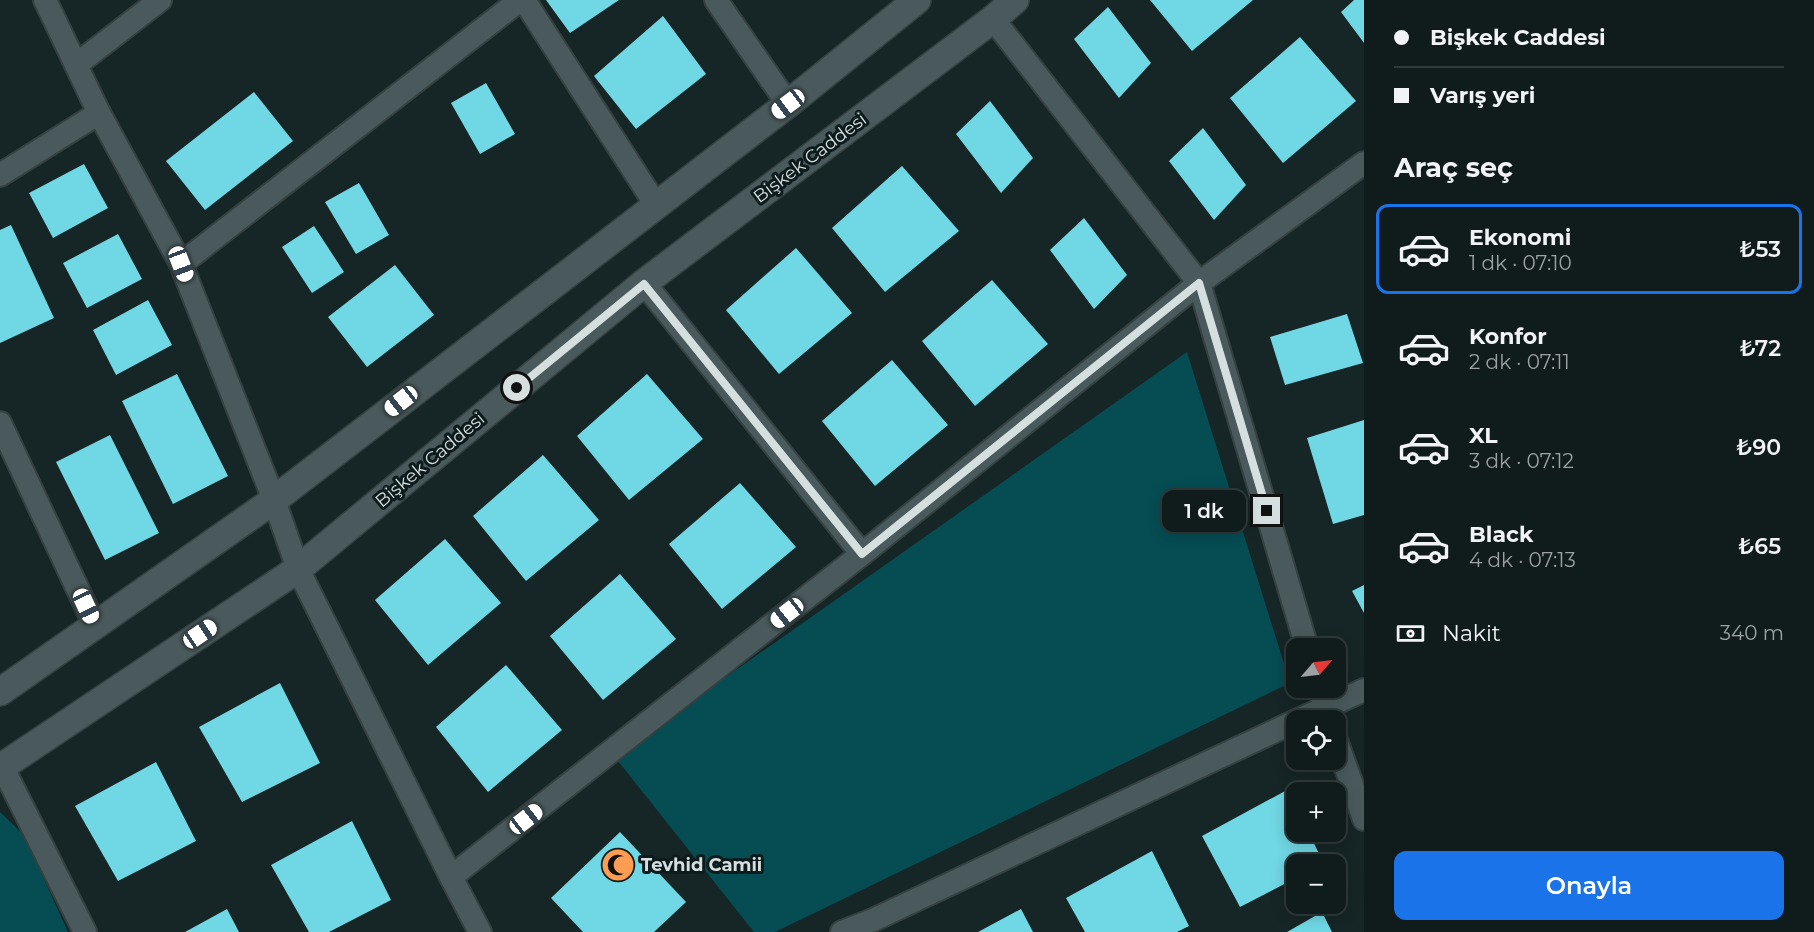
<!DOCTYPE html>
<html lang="tr">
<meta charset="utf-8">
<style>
body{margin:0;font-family:Montserrat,sans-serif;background:#192525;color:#f1f3f6;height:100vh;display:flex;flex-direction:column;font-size:22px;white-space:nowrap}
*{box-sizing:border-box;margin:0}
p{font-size:20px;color:#9ca1a3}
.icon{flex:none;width:33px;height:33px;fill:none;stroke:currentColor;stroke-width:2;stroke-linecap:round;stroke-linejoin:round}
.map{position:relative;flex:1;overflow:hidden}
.drawer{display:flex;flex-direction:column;background:#101c1c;width:450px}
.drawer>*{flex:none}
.guide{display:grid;align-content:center;height:132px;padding:0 30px;background:#101c1c}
.needle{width:39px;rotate:62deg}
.buttons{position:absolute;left:1286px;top:638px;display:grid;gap:12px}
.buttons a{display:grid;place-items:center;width:60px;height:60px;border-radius:12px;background:#101c1c;box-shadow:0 3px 15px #0003,0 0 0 2px #303a3b;font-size:30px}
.end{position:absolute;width:27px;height:27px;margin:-14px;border:8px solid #d6dfe0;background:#111;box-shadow:0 0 0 3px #111}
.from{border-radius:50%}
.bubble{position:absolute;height:42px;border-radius:12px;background:#101c1c;box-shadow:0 3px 15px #0003,0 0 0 2px #303a3b;font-size:20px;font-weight:600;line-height:42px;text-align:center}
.car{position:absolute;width:18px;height:36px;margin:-18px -9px;border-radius:8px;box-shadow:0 0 4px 2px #0007;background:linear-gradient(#fff 24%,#345 0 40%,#fff 0 76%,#345 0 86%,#fff 0)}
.guide b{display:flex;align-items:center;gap:21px;height:57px;font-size:22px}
.guide b+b{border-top:2px solid #303a3b}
.guide i{width:15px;height:15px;background:#f1f3f6}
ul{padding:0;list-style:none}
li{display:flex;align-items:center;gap:18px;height:90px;margin:0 12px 9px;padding:0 18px;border:3px solid transparent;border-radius:12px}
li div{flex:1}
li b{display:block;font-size:22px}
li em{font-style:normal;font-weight:600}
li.current{border-color:#1a73e8}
li>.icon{width:54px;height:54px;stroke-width:1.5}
h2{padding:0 30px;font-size:27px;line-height:72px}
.pay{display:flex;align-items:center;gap:15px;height:66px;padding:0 30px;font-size:22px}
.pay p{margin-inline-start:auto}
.primary-button{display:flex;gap:12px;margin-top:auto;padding:12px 30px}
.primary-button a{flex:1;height:69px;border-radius:12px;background:#1a73e8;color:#fff;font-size:24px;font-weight:600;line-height:69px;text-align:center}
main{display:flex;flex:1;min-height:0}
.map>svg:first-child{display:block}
.green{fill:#064c53}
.building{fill:#70d7e4}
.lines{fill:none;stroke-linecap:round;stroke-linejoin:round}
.minor-casing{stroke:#354041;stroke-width:26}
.tertiary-casing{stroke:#354041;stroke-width:30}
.minor{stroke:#4a5a5c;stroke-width:22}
.tertiary{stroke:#4a5a5c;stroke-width:27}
.route{stroke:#d6dfe0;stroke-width:8}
.labels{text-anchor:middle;stroke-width:6;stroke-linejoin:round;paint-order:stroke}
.street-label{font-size:18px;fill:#d6dfe0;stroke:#0d1b1d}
.poi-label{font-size:18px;font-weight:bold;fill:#d6dfe0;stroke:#0d1b1d;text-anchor:start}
</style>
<main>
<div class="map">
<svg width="1364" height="932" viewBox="0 0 1364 932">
<rect width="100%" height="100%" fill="#162526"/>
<g class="green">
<polygon points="1187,352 1290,683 775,932 754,932 614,756"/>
<polygon points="0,812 24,835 68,932 0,932"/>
</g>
<g class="building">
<polygon points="546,0 619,0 570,33"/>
<polygon points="1150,0 1253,0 1192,51"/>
<polygon points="1354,0 1364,0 1364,43 1341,12"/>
<polygon points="1108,7 1151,63 1119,98 1074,39"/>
<polygon points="663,16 706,74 636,129 594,76"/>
<polygon points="1300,37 1356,101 1283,163 1230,98"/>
<polygon points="486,83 515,134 480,154 451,103"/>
<polygon points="254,92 293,141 205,210 166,161"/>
<polygon points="990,101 1033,158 1001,193 956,134"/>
<polygon points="1203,128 1246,185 1214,220 1169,161"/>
<polygon points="84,164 108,208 53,238 29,193"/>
<polygon points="902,166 959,231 885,292 832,228"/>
<polygon points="359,183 389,235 356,254 325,202"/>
<polygon points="1084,218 1127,275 1094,309 1050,250"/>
<polygon points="11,225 54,318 0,343 0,230"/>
<polygon points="314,226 344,272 312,293 282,247"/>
<polygon points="118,234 142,279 87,308 63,263"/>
<polygon points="796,248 852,313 779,374 726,310"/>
<polygon points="395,265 434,315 367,367 328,317"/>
<polygon points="992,280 1048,344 975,406 922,341"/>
<polygon points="148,300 172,345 116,375 93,330"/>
<polygon points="1347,314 1363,363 1285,385 1270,337"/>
<polygon points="892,360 948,425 875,486 822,421"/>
<polygon points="177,374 228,476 173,504 122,401"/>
<polygon points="647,374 703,439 629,500 577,436"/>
<polygon points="1364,420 1364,515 1333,524 1307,438"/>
<polygon points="110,435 159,533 105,560 56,462"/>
<polygon points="543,455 599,520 526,581 473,516"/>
<polygon points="740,483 796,547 722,609 669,544"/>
<polygon points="445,539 501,603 428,665 375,600"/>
<polygon points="620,574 676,639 603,700 550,636"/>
<polygon points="1364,585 1364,613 1352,591"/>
<polygon points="506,665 562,730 488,792 436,727"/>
<polygon points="280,683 320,763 242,802 199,727"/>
<polygon points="156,762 196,841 118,881 75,806"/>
<polygon points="1287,790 1296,807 1296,831 1308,831 1324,864 1296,864 1296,878 1240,907 1202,836"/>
<polygon points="352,821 391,900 329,932 309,932 271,865"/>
<polygon points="620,832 686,902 654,932 583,932 551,898"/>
<polygon points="1152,851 1189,926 1177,932 1085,932 1066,898"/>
<polygon points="227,909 239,932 185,932"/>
<polygon points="1021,909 1033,932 978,932"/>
<polygon points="1322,912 1332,932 1287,932"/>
</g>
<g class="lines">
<g class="minor-casing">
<g id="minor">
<polyline points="45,0 99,113 181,264 274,500 298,569 451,877 480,932"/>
<polyline points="524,0 656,205"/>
<polyline points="716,0 788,104"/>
<polyline points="993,19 1199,283 1307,648"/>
<polyline points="76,65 160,0"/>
<polyline points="0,175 99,113"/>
<polyline points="181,264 520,0"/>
<polyline points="644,283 862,554"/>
<polyline points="0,423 95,626"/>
<polyline points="1319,687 1329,720"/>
<polyline points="1298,720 1364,690"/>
<polyline points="1335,737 1364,819"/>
<polyline points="2,766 85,932"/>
<polyline points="451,877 862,554 1199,283 1364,163"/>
<polyline points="842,932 873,920 1296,721"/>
</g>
</g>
<g class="tertiary-casing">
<g id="tertiary">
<polyline points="0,692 274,500 788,104 917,0"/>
<polyline points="0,768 298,569 644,283 993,19 1015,0"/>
</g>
</g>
<use href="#minor" class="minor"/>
<use href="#tertiary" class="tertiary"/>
</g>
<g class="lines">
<polyline class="route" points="517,388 644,284 862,554 1199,283 1267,511"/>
</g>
<defs>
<g id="mosque-disc" transform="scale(1.725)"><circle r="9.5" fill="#fc9d53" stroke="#0d1b1d"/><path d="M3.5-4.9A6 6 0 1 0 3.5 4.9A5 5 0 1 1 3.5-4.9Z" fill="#111"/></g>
</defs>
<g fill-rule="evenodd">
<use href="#mosque-disc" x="618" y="865"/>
</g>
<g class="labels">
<g class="street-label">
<text transform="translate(810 158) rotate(-37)" y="6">Bişkek Caddesi</text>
<text transform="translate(430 460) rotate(-40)" y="6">Bişkek Caddesi</text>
</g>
<g class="poi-label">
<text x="641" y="871">Tevhid Camii</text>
</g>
</g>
</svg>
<div class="buttons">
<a><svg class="needle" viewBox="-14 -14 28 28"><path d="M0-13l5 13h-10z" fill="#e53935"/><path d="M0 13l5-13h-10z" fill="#9ca1a3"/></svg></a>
<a><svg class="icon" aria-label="locate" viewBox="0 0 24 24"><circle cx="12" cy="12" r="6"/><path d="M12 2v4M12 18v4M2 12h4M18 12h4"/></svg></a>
<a>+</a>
<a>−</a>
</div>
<i class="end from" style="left:517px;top:388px"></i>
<i class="end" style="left:1267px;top:511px"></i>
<div class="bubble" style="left:1162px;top:490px;width:84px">1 dk</div>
<i class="car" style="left:788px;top:104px;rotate:233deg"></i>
<i class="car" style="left:181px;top:264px;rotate:159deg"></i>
<i class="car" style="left:401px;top:401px;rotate:232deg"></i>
<i class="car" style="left:86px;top:606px;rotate:155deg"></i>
<i class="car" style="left:787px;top:613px;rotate:232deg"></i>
<i class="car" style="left:200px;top:634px;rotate:56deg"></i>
<i class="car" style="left:526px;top:819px;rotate:52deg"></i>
</div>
<section class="drawer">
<div class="guide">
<b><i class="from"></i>Bişkek Caddesi</b>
<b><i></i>Varış yeri</b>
</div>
<h2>Araç seç</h2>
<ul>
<li class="current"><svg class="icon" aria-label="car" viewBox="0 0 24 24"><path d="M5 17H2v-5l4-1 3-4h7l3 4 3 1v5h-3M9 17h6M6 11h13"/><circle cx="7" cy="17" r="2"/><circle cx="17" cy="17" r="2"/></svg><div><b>Ekonomi</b><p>1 dk · 07:10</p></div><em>₺53</em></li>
<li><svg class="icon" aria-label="car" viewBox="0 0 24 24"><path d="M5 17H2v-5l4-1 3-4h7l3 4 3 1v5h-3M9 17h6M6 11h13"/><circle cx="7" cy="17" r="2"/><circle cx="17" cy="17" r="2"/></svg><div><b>Konfor</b><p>2 dk · 07:11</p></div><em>₺72</em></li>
<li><svg class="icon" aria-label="car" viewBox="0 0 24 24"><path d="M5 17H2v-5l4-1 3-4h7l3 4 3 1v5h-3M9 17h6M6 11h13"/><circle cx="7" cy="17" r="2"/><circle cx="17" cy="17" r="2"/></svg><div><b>XL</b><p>3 dk · 07:12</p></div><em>₺90</em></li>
<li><svg class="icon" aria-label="car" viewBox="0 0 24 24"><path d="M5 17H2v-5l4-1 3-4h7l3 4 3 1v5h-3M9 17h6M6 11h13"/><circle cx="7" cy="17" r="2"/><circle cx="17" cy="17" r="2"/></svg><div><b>Black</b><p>4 dk · 07:13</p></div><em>₺65</em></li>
</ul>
<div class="pay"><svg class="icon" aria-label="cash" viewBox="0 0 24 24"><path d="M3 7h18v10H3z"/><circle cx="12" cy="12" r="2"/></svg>Nakit<p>340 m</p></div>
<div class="primary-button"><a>Onayla</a></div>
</section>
</main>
